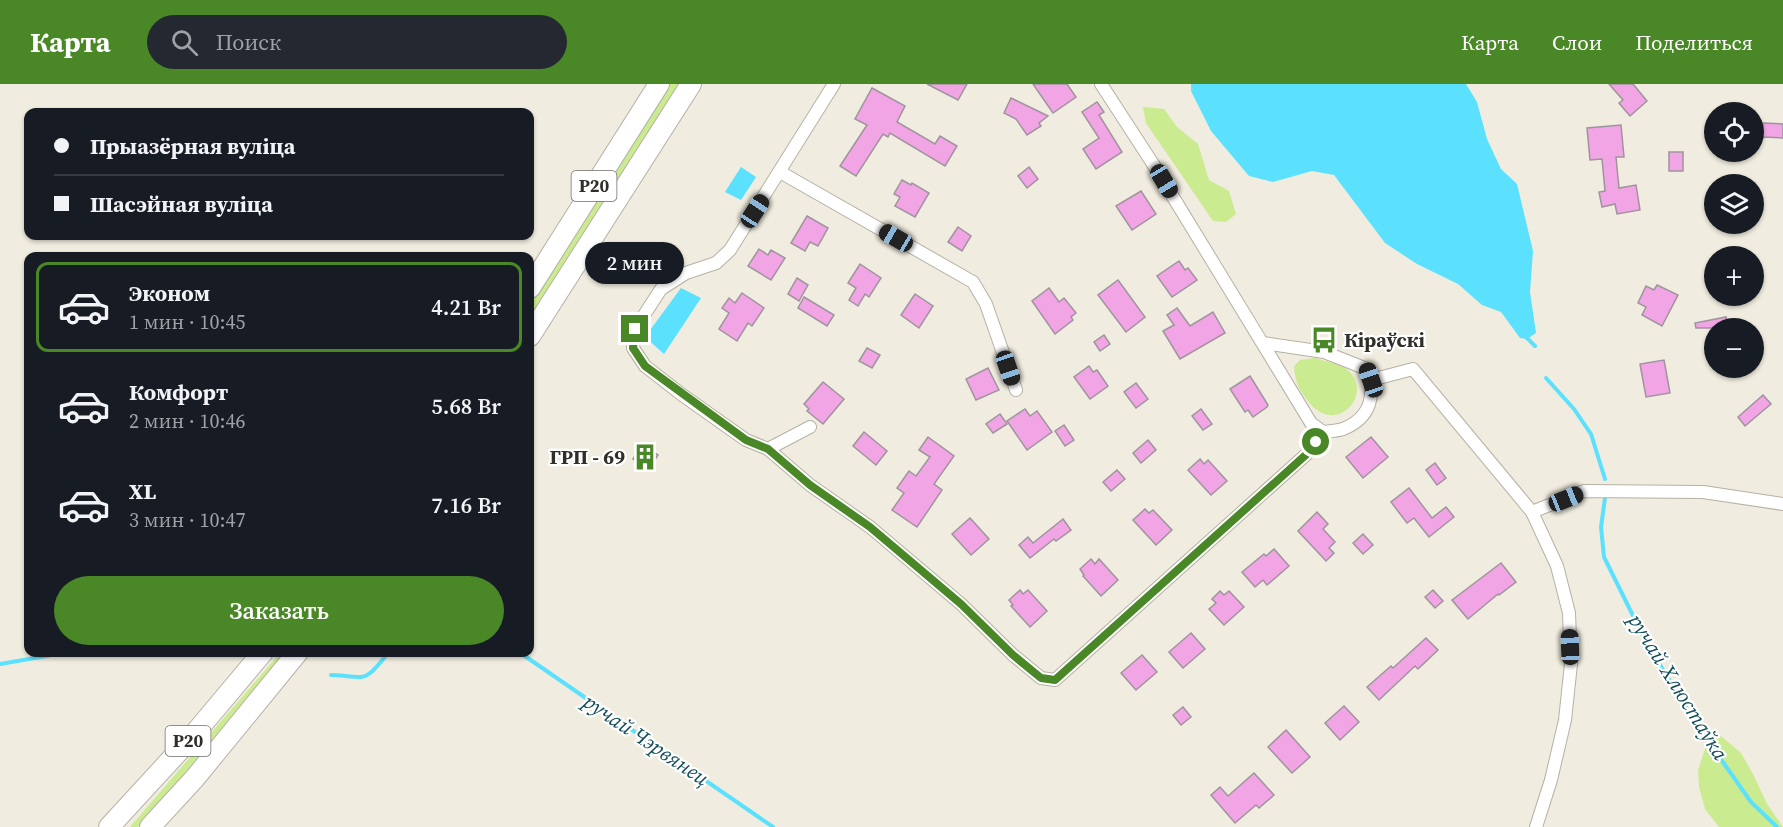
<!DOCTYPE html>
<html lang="ru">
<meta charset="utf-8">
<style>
body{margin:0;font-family:"Source Serif 4",serif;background:#242831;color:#f1f3f6;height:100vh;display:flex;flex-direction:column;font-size:22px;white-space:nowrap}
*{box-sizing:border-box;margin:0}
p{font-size:20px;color:#9ea1a6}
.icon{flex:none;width:33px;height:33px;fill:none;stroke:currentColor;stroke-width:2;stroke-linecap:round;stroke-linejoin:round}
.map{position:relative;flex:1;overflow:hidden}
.sheet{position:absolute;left:24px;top:168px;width:510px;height:405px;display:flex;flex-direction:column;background:#171b24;border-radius:12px;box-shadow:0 2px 4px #0004}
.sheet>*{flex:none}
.banner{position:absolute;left:24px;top:24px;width:510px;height:132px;border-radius:12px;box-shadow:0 2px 4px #0004;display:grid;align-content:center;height:132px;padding:0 30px;background:#171b24}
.controls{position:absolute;left:1704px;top:18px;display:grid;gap:12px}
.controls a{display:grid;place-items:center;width:60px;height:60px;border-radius:50%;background:#171b24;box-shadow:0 2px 4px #0004;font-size:30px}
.end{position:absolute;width:27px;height:27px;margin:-14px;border:8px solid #4a8726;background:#fff;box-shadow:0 0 0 3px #fff}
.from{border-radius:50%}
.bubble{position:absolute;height:42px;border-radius:21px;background:#171b24;box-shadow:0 2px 4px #0004;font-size:20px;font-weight:600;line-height:42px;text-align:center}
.car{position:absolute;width:18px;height:36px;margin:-18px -9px;border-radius:8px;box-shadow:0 0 4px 2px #0007;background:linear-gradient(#222 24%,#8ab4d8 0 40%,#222 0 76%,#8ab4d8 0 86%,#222 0)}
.banner b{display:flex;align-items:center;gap:21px;height:57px;font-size:22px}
.banner b+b{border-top:2px solid #363941}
.banner i{width:15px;height:15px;background:#f1f3f6}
ul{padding:10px 0 0;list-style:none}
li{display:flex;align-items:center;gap:18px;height:90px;margin:0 12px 9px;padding:0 18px;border:3px solid transparent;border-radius:12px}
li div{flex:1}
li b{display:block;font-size:22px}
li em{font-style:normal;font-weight:600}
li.on{border-color:#4a8726}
li>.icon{width:54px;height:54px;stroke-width:1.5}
.cta{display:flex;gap:12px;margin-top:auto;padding:12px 30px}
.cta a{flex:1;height:69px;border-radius:36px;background:#4a8726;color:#fff;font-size:24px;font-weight:600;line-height:69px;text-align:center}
header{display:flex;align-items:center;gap:36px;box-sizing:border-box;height:84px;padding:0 30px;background:#4a8726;color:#fff}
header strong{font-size:28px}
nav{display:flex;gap:33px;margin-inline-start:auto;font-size:21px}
.search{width:420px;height:54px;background:#242831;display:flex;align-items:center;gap:15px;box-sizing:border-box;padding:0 21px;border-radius:33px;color:#9ea1a6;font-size:22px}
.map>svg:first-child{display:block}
.green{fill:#cbeb90}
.water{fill:#5be1fe}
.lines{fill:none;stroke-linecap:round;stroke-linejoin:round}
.stream{stroke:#5be1fe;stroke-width:4}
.building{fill:#f2a5e5;stroke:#9f949d;stroke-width:1.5}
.minor-casing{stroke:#b6b1a5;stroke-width:14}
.primary-casing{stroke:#b6b1a5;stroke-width:22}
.minor{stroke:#fff;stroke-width:12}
.primary{stroke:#fff;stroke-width:20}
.route{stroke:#4a8726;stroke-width:8}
.labels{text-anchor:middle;stroke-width:4.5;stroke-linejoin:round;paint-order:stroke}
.shield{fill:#fff;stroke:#6e6d69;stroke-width:1.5}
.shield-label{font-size:18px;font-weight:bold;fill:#302e29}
.poi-label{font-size:20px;font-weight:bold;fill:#302e29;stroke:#fff;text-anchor:start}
.water-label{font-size:21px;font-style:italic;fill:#124d59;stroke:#fff}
</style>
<header>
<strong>Карта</strong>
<div class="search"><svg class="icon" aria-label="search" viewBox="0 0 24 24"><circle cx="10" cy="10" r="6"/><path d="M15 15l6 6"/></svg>Поиск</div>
<nav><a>Карта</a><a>Слои</a><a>Поделиться</a></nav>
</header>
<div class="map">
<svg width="1783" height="743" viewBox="0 0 1783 743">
<rect width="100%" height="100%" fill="#f0ecdf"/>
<g class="green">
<polygon points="670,0 682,0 530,240 530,218"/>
<polygon points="1143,23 1164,25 1177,43 1198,60 1209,96 1229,107 1236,130 1226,138 1213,137 1146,39"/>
<path d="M1315,274C1324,277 1337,279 1345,284C1378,307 1336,356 1307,316C1298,304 1295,297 1294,282L1300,276Z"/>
<polygon points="280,569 288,569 138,743 130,743"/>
<polygon points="1721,652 1741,669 1753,690 1767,720 1783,743 1719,743 1705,725 1699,703 1698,686 1707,659"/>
</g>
<g class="water">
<polygon points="1191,0 1466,0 1477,18 1487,55 1501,85 1517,100 1533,167 1530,208 1536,249 1527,255 1520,254 1501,228 1482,221 1458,200 1417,180 1385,159 1334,91 1312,87 1273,98 1249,92 1211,47 1191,7"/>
<polygon points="741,83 756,93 741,116 725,108"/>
<polygon points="681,204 701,214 664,270 645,253"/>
</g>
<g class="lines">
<g class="stream">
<polyline points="1525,252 1535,262"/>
<polyline points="1546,294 1574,325 1591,350 1605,395"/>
<polyline points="1605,414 1601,443 1604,473 1647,560 1699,644 1751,718 1777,743"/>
<polyline points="519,568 773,743"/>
<polyline points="0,580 69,568"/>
<path d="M331,591C341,591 350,593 360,593C371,593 381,577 389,568"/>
</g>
</g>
<g class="building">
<polygon points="927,0 967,0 958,16"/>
<polygon points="1033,0 1067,0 1076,13 1053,29"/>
<polygon points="1609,0 1633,0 1647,17 1630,32 1619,19 1623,16"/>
<polygon points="872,4 905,22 897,38 935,60 940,52 957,62 945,82 890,49 888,53 883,50 856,92 840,82 867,41 855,35"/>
<polygon points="1011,14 1048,32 1039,39 1041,42 1027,51 1016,35 1004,29"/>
<polygon points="1097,18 1104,28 1099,31 1122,68 1096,85 1083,65 1099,54 1082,28"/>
<polygon points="1763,39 1783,40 1783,54 1762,53"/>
<polygon points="1621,41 1624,73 1616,73 1619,104 1636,101 1640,126 1617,130 1615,120 1602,123 1599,108 1605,107 1602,75 1590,76 1587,44"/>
<rect x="1669" y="68" width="14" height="19"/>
<polygon points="1029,83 1038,95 1027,104 1018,92"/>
<polygon points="902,96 911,101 912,99 929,109 915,133 895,122 900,113 894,110"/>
<polygon points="1141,107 1156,130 1132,146 1116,122"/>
<polygon points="807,132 828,144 818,162 810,158 805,167 791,159"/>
<polygon points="958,143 971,152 962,167 948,158"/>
<polygon points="759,165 768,171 771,166 785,174 771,196 748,182"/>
<polygon points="1179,177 1185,186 1188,184 1197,196 1172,213 1157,192"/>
<polygon points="860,180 881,194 869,213 865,210 858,222 849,216 856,204 848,199"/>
<polygon points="797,194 808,201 799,217 788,210"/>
<polygon points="1118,196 1145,233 1126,248 1098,211"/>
<polygon points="1657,201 1678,211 1662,242 1642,231 1646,223 1638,219 1646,202 1654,206"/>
<polygon points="1049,204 1059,218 1064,214 1076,229 1071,233 1073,236 1055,250 1032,217"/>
<polygon points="742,209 764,224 752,242 748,239 737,257 719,245 729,229 722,224 729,214 735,219"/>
<polygon points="915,210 933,222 919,244 901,231"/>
<polygon points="804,213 834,231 827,242 798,224"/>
<polygon points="1177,224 1190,242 1213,228 1225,249 1180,275 1163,247 1174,241 1167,231"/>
<polygon points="1726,233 1728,244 1696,244 1695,239"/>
<polygon points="1104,251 1110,260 1100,267 1094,258"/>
<polygon points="867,264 880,271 872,284 859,277"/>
<polygon points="1664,276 1670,309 1646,313 1640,280"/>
<polygon points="1089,282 1093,288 1097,286 1108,302 1090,315 1074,293"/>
<polygon points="988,284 999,306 976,316 966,295"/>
<polygon points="1250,292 1268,321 1267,323 1253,333 1248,326 1245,328 1230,305"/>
<polygon points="823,298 844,315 823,340 807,327 809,325 804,320"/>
<polygon points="1136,299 1148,315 1136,324 1124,308"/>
<polygon points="1763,311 1771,320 1745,342 1738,333"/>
<polygon points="1025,325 1030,332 1037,327 1052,348 1027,366 1007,337"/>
<polygon points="1201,325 1212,340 1203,346 1192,332"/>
<polygon points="1000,330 1007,340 993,349 986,340"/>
<polygon points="1064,341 1074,356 1065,362 1055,347"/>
<polygon points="864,348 887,367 876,381 853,362"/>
<polygon points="928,353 954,372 934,400 942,406 917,443 892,426 904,409 897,404 909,387 916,392 930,373 919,366"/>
<polygon points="1371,353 1388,373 1363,394 1346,373"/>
<polygon points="1148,356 1156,366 1141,379 1133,369"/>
<polygon points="642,361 658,371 649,385 633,375"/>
<polygon points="1200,375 1204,380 1208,376 1227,397 1211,411 1188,386"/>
<polygon points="1435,379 1446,394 1437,401 1426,386"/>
<polygon points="1117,386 1125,395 1111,407 1103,398"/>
<polygon points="1409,404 1432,434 1446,423 1454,433 1429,453 1414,434 1407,439 1391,418"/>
<polygon points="1145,425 1149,429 1153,426 1172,446 1156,461 1133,436"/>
<polygon points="1317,428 1328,440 1323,445 1335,458 1329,464 1334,469 1326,477 1298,447"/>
<polygon points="970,434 989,455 971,471 952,450"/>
<polygon points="1063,435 1071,446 1056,457 1054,455 1030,474 1019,461 1028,453 1033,459"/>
<polygon points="1363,450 1373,461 1363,470 1353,459"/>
<polygon points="1274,465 1289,482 1267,501 1263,496 1255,503 1242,488 1264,470 1266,472"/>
<polygon points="1091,475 1095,480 1099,475 1118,496 1101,512 1083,492 1084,491 1080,485"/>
<polygon points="1501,479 1516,498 1499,511 1498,510 1468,535 1452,516"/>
<polygon points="1020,506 1023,510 1028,506 1047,527 1030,543 1011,522 1013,521 1009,516"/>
<polygon points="1433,506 1443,517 1435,524 1425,513"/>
<polygon points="1220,507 1224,511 1229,507 1244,523 1224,541 1209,525 1216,519 1212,515"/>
<polygon points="1191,549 1205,565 1183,584 1169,568"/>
<polygon points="1426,554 1438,566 1418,585 1415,582 1379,616 1367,603 1391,582 1393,584"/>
<polygon points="1142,571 1157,588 1136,606 1121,589"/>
<polygon points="1344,622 1359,638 1340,656 1325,639"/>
<polygon points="1183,623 1191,633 1181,641 1173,631"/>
<polygon points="1286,646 1310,673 1292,689 1268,663"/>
<polygon points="1254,689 1274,711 1259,724 1256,721 1235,739 1211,711 1220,703 1228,712"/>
</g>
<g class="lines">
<g class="minor-casing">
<g id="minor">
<path d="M1101,0L1153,80L1311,339L1323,348C1329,347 1337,347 1343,345C1371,334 1376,311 1367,285L1324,268L1263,259"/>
<polyline points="780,88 973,198 986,220 1016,306"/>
<polyline points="1371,296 1413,285 1532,428 1557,482 1569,529 1571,580 1565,636 1551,696 1536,743"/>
<polyline points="810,343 768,365 746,356 681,310 645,282 633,264 635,245 661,205 686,189 716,179 730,166 834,0"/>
<polyline points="768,365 810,401 870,443 961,520 1013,571 1041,594 1055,596 1309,368 1323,348"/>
<polyline points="1532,428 1584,407 1703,408 1783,420"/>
</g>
</g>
<g class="primary-casing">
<g id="primary">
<polyline points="530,204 659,0"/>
<polyline points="530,252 691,0"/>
<polyline points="109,743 190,655 263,568"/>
<polyline points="150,743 195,694 298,568"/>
</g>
</g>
<use href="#minor" class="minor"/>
<use href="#primary" class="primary"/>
</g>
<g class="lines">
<polyline class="route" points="635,245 633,264 645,282 746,356 768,365 810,401 870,443 961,520 1013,571 1041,594 1055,596 1309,368 1316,358"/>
</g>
<defs>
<g id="bus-bare" transform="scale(2.07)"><path d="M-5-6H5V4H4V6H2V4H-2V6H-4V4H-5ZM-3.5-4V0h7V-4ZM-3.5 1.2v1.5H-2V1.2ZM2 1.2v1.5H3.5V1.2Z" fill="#4a8726" stroke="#fff" stroke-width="2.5" paint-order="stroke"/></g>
<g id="building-bare" transform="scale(2.07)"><path d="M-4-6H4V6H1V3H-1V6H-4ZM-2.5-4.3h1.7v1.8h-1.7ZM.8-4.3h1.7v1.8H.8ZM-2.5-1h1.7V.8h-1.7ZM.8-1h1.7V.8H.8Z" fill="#4a8726" stroke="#fff" stroke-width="2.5" paint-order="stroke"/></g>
</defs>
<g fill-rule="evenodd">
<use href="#bus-bare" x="1324" y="256"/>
<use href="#building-bare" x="645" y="373"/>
</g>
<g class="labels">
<g class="shield">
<rect x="571.5" y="87" width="45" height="30" rx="4.5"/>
<rect x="165.5" y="642" width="45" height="30" rx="4.5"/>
</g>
<g class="shield-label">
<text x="594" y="108">Р20</text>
<text x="188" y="663">Р20</text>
</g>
<g class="poi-label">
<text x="1344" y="263">Кіраўскі</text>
<text x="625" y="380" text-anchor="end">ГРП - 69</text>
</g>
<g class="water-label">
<text transform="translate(1678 603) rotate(58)" y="7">ручай Хлюстаўка</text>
<text transform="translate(646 656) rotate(34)" y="7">ручай Чэрвянец</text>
</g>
</g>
</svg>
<div class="controls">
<a><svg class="icon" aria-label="locate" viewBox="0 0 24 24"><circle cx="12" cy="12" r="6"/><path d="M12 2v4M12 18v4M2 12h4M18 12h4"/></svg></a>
<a><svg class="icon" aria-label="layers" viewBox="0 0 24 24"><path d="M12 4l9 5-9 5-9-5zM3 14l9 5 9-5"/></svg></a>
<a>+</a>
<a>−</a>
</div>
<i class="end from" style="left:1316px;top:358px"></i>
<i class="end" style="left:635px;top:245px"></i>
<div class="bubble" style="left:585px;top:158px;width:99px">2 мин</div>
<i class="car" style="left:1164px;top:97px;rotate:149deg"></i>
<i class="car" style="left:755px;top:127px;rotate:33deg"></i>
<i class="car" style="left:896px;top:154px;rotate:300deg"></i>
<i class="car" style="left:1008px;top:284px;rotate:161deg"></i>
<i class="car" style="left:1371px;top:296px;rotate:341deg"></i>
<i class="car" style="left:1566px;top:415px;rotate:68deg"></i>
<i class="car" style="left:1570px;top:563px;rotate:358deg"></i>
<div class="banner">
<b><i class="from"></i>Прыазёрная вуліца</b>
<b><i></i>Шасэйная вуліца</b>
</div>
<section class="sheet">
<ul>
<li class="on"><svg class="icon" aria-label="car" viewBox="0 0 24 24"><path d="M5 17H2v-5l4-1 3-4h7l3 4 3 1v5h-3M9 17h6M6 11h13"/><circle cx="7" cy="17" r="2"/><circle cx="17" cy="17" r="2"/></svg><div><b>Эконом</b><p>1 мин · 10:45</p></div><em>4.21 Br</em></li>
<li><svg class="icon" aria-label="car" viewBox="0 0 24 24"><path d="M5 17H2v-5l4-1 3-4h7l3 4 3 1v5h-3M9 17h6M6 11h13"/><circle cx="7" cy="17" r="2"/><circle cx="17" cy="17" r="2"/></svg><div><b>Комфорт</b><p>2 мин · 10:46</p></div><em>5.68 Br</em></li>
<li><svg class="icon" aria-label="car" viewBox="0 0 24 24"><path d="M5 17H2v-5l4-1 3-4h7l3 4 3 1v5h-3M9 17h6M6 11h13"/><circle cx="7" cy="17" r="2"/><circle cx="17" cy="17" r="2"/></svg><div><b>XL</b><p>3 мин · 10:47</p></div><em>7.16 Br</em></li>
</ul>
<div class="cta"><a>Заказать</a></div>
</section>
</div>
